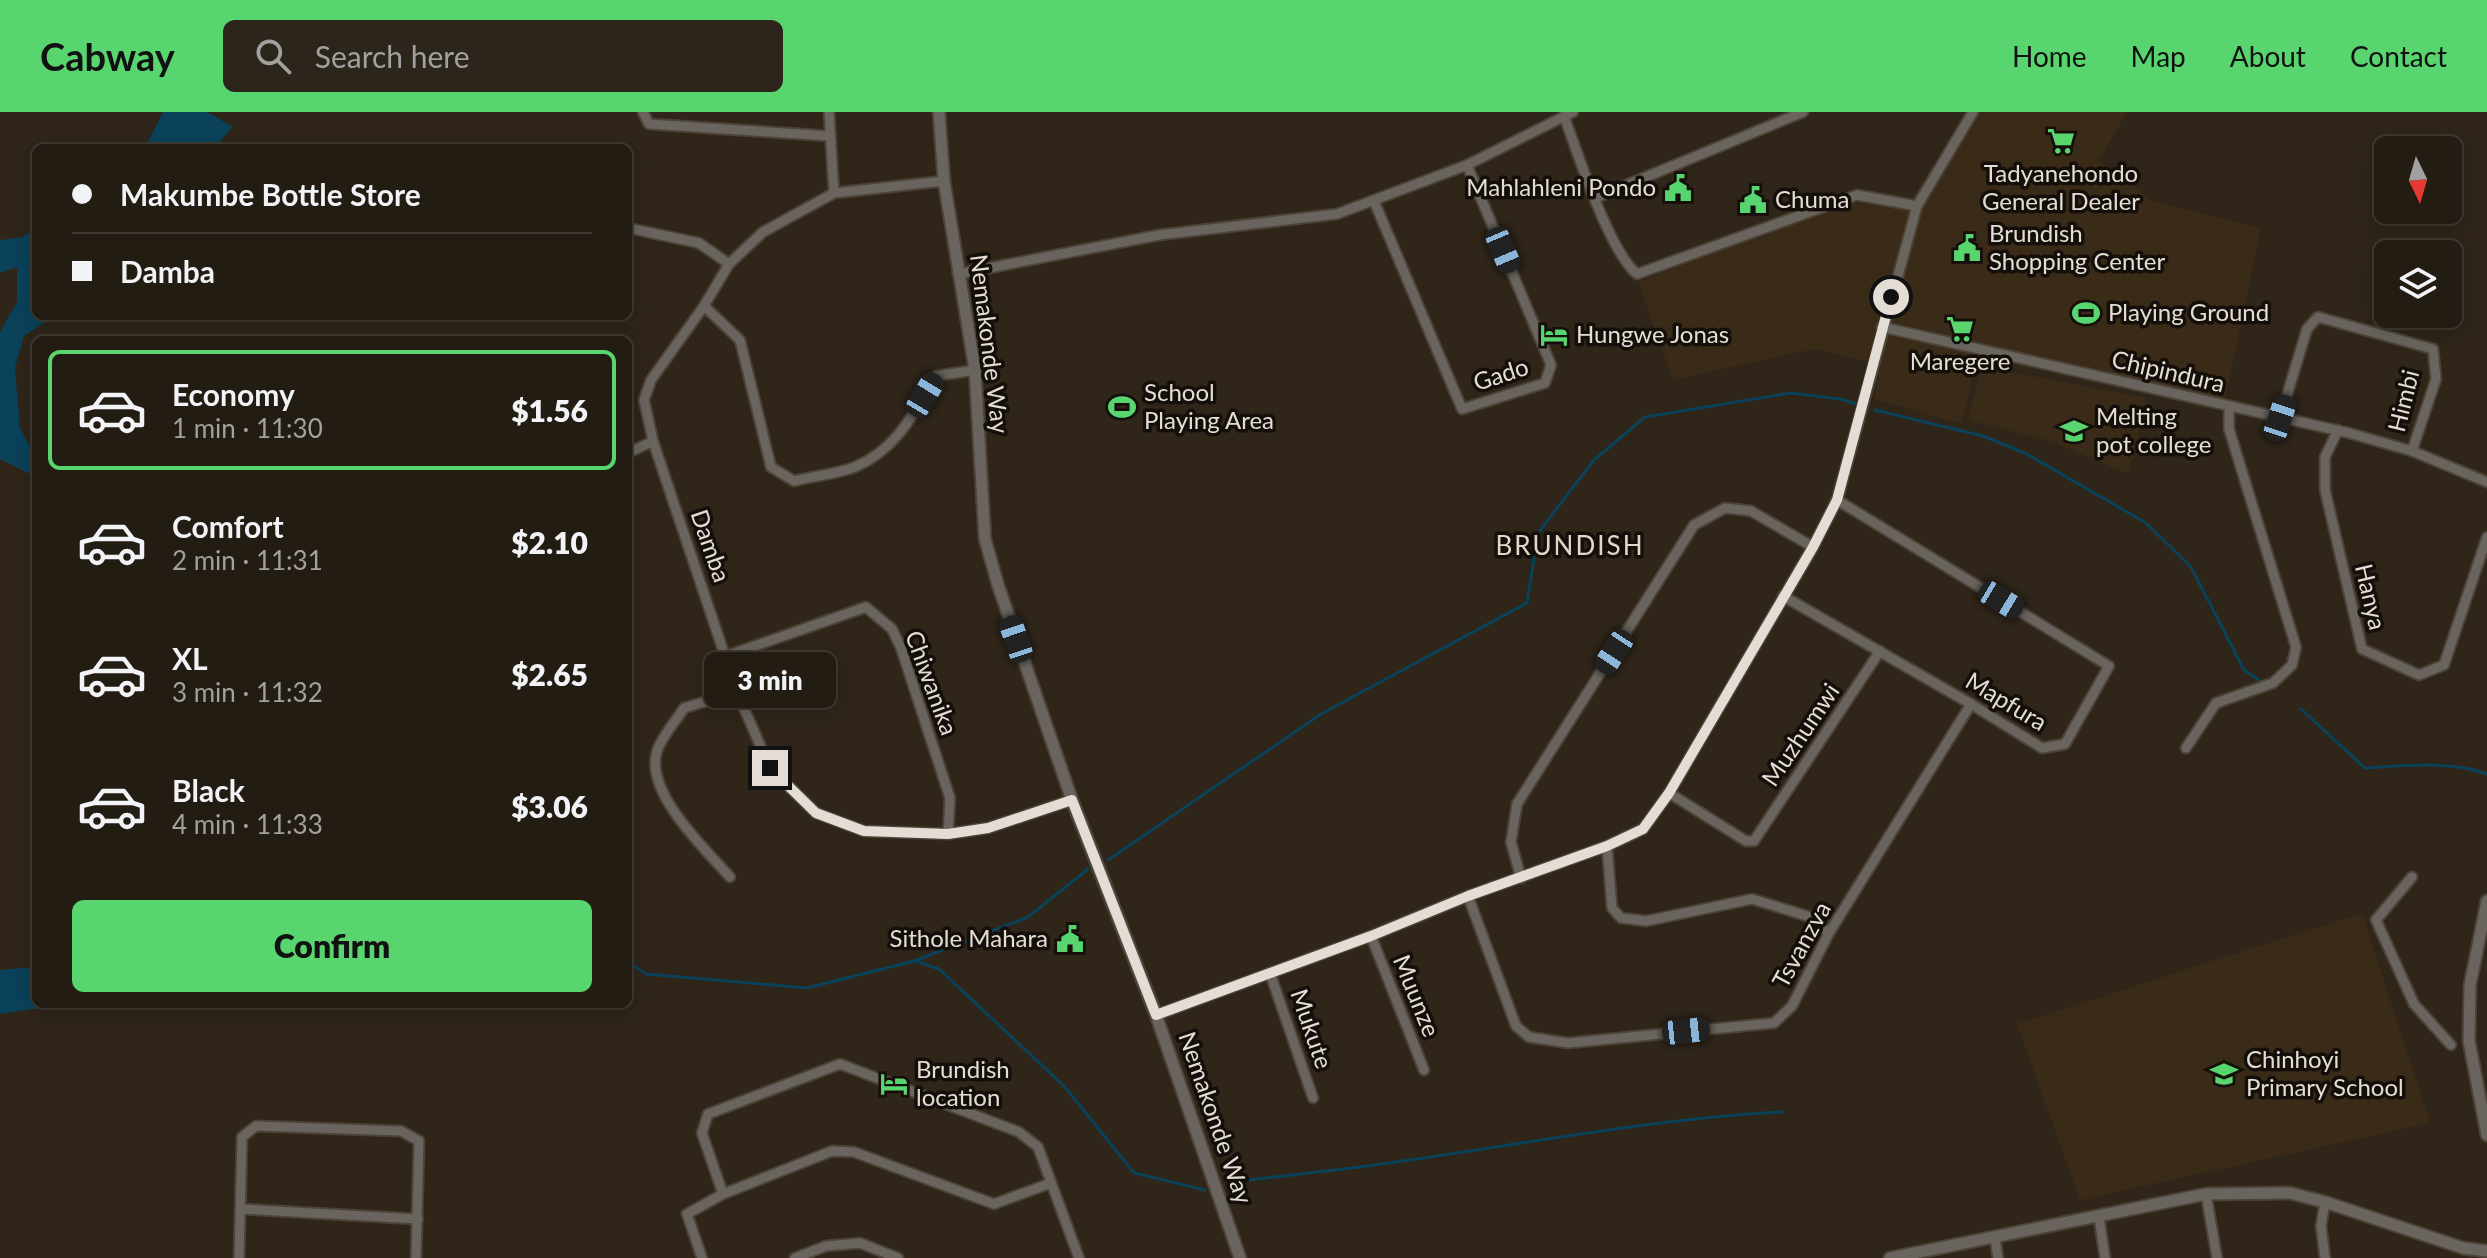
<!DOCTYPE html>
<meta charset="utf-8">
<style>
body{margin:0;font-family:Lato,sans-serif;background:#2b251c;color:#f1f3f6;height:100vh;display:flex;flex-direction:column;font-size:30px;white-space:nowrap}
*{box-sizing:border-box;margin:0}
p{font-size:26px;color:#a3a1a0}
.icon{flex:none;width:44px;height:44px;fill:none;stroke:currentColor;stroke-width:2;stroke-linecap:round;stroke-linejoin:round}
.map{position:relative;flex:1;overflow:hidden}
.drawer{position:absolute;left:32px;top:224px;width:600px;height:672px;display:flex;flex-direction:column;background:#231c13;border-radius:12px;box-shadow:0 4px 20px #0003,0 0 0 2px #403a33}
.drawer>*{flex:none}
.top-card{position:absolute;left:32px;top:32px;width:600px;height:176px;border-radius:12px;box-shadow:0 4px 20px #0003,0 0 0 2px #403a33;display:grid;align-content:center;height:176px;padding:0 40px;background:#231c13}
.needle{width:52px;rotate:175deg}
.fabs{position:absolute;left:2374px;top:24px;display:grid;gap:16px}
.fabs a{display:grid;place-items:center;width:88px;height:88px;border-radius:12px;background:#231c13;box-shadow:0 4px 20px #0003,0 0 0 2px #403a33;font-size:40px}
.end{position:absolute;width:36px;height:36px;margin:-18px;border:10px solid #e4ddd5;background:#111;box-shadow:0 0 0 4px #111}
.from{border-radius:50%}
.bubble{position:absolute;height:56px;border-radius:12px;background:#231c13;box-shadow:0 4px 20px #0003,0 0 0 2px #403a33;font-size:26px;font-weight:800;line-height:56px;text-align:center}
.car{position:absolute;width:24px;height:48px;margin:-24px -12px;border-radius:10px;box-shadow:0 0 6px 2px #0007;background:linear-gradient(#222 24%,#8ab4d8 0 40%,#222 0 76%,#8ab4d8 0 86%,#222 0)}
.top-card b{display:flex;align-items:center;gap:28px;height:76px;font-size:30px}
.top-card b+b{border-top:2px solid #403a33}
.top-card i{width:20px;height:20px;background:#f1f3f6}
ul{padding:14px 0 0;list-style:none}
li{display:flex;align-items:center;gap:24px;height:120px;margin:0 16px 12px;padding:0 24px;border:4px solid transparent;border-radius:12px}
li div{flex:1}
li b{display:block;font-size:30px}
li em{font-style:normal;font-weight:800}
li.on{border-color:#59d56f}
li>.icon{width:72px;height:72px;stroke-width:1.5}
.cta{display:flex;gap:16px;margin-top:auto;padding:16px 40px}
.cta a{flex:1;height:92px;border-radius:12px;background:#59d56f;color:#111;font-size:32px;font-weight:800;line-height:92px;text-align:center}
header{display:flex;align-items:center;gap:48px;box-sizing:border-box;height:112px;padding:0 40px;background:#59d56f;color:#111}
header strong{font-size:38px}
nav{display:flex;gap:44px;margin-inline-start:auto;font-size:28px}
.search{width:560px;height:72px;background:#2b251c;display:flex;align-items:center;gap:20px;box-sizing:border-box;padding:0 28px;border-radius:12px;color:#a3a1a0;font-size:30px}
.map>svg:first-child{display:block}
.built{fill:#3a2b19}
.water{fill:#0a425a}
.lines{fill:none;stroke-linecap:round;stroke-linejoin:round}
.stream{stroke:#0a425a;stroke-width:3}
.river{stroke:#0a425a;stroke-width:20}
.minor-casing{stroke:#4c4237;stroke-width:13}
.tertiary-casing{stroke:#4c4237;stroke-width:15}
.minor{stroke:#69655e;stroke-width:9}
.tertiary{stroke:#69655e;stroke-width:11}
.route{stroke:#e4ddd5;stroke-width:10}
.labels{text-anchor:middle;stroke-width:7;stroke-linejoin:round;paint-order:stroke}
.poi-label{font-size:24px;fill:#e4ddd5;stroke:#140f0a;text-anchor:start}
.street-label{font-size:24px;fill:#e4ddd5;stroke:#140f0a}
.neighbourhood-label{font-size:26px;letter-spacing:2px;fill:#e3d6c6;stroke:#140f0a}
</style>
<header>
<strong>Cabway</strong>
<div class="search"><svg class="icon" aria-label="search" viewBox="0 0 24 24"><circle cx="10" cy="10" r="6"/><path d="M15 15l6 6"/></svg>Search here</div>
<nav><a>Home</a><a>Map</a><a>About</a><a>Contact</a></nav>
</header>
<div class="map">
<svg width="2487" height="1146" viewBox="0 0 2487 1146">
<rect width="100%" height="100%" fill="#2f2519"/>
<g class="built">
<polygon points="1968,0 2127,0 2099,49 2153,89 2261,116 2223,298 1978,243 1962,312 1874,287 1881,252 1813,237 1673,268 1638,170 1847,90 1905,97"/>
<polygon points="1981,254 2146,286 2129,362 2051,329 1968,308"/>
<polygon points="2362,801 2430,1011 2080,1088 2017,912"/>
</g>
<g class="water">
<polygon points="163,0 207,0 233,15 214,36 145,36"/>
<polygon points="36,132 36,204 54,204 24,224 15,256 20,316 36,346 36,365 0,347 0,220 17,190 17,155 0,161 0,136 24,139"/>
<polygon points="22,856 36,857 36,892 66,892 0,902 0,858"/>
</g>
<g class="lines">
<g class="stream">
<polyline points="1875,298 1983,324 2027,342 2146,411 2191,455 2244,558 2259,568"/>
<path d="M2301,597L2365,656C2402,654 2452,648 2487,662"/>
<polyline points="1108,748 1321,602 1527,491 1538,421 1594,348 1645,305 1791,281 1840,287 1856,292"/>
<polyline points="916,849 939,857 1064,974 1134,1061 1205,1078"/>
<polyline points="628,850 646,862 807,876 914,849 1028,805 1088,757"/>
<path d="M1233,1070C1287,1063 1342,1058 1396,1050C1525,1032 1652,1007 1782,1000"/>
</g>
<polyline class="river" points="0,138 26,135 36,128"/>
<g class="minor-casing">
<g id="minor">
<polyline points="643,0 649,12 830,24"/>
<polyline points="829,0 834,81"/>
<path d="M1564,4C1578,42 1609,139 1637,162L1857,83L1917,94"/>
<polyline points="944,69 834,81 763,120 729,152 704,194 651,268 644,288 653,329 737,580 770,656 816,701 864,719 948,722 988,716 1072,688"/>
<polyline points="1595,86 1803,0"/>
<polyline points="1374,89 1462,297 1545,271 1551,253 1467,53"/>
<polyline points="628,116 699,131 729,152"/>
<polyline points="958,162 1159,123 1337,102 1467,53 1573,0"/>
<path d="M704,194L740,228L771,355L794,369C814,364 837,362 855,355C897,337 914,301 936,264L975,258"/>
<polyline points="1882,215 2349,321 2412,339 2487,370"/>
<polyline points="2280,306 2307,217 2318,205 2433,237 2436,267 2412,339"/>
<polyline points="2338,318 2325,345 2325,378 2362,537 2419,563 2444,553 2487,425"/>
<polyline points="628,341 653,329"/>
<polyline points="1783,484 1971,592 2042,636 2065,632 2109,554 1837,388"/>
<polyline points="726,544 866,495 892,517 901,536 950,686 948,722"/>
<polyline points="2186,636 2216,591 2273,571 2292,553 2296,535 2229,317 2229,295"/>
<polyline points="1669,681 1746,729 1754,729 1880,539"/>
<polyline points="1607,734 1612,796 1621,806 1646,809 1752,787 1807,804 1829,821"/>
<path d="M730,765C705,737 644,680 657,639C662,624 676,609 684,596L737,580"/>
<polyline points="2412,765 2376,808 2414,892 2451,933"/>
<polyline points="1521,766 1511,730 1517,692 1694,413 1725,396 1751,399 1813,435"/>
<polyline points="1468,784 1516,914 1529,925 1568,931 1774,911 1792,894 1829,821 1971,592"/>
<polyline points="1371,824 1424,958"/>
<polyline points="1270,861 1313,986"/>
<polyline points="1156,903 1371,824 1468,784 1607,734 1643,717 1669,681 1813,435 1837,388 1917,94 1973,0"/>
<polyline points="723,1082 702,1021 708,1002 840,952 1019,1020 1038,1035 1079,1146"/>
<polyline points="2206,1082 2217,1146"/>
<polyline points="241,1097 418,1107"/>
<polyline points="2099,1105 2105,1146"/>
<polyline points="1995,1126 1998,1146"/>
<polyline points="239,1146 242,1025 256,1014 401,1019 419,1029 416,1146"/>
<polyline points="702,1146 687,1102 723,1082 832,1039 854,1040 994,1092 1051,1071"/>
<polyline points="795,1146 826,1134 860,1131 898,1146"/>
<polyline points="2325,1146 2321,1114 2325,1090"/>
</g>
</g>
<g class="tertiary-casing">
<g id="tertiary">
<polyline points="939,0 944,69 975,258 985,427 998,473 1072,688 1156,903 1240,1146"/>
<polyline points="2487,789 2470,873 2469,929 2487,1023"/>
<polyline points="1890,1146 2206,1082 2290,1081 2325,1090 2463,1136 2487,1139"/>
</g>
</g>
<use href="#minor" class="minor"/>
<use href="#tertiary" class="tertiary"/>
</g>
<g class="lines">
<polyline class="route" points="770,656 816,701 864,719 948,722 988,716 1072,688 1156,903 1371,824 1468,784 1607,734 1643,717 1669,681 1813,435 1837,388 1891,185"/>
</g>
<defs>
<g id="supermarket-bare" transform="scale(2.16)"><path d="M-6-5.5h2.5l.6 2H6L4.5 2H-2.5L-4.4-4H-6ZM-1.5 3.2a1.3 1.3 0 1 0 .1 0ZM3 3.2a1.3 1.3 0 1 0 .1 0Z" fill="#59d56f" stroke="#140f0a" stroke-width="2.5" paint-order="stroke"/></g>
<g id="civic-bare" transform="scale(2.16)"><path d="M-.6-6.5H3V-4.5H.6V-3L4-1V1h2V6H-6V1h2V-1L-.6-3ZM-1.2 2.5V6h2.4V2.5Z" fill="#59d56f" stroke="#140f0a" stroke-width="2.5" paint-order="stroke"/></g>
<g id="stadium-bare" transform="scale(2.16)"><path d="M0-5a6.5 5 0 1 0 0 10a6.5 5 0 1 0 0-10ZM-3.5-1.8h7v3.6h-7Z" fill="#59d56f" stroke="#140f0a" stroke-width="2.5" paint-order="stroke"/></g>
<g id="hotel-bare" transform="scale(2.16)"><path d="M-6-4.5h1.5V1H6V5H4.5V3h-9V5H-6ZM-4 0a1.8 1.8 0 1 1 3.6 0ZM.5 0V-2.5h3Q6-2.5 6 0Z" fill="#59d56f" stroke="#140f0a" stroke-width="2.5" paint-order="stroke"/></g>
<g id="school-bare" transform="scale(2.16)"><path d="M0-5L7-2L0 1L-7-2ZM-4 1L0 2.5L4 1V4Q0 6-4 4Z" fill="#59d56f" stroke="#140f0a" stroke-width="2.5" paint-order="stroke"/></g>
</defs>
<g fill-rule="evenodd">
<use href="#supermarket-bare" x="2061" y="29"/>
<use href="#civic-bare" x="1678" y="76"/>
<use href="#civic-bare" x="1753" y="88"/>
<use href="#civic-bare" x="1967" y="136"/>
<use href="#stadium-bare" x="2086" y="201"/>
<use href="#supermarket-bare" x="1960" y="217"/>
<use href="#hotel-bare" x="1554" y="223"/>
<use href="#stadium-bare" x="1122" y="295"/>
<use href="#school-bare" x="2074" y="319"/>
<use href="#civic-bare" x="1070" y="827"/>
<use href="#school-bare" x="2224" y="962"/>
<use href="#hotel-bare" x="894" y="972"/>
</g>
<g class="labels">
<g class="poi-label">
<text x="2061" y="70" text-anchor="middle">Tadyanehondo<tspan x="2061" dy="28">General Dealer</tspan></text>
<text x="1656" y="84" text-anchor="end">Mahlahleni Pondo</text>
<text x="1775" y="96">Chuma</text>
<text x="1989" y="130">Brundish<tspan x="1989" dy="28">Shopping Center</tspan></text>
<text x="2108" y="209">Playing Ground</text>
<text x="1576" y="231">Hungwe Jonas</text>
<text x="1960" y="258" text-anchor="middle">Maregere</text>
<text x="1144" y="289">School<tspan x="1144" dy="28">Playing Area</tspan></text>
<text x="2096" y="313">Melting<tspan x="2096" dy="28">pot college</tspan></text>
<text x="1048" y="835" text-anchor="end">Sithole Mahara</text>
<text x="2246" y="956">Chinhoyi<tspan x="2246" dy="28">Primary School</tspan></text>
<text x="916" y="966">Brundish<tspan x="916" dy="28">location</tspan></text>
</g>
<g class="street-label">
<text transform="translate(989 232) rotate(83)" y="8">Nemakonde Way</text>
<text transform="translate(2168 260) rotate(13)" y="8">Chipindura</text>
<text transform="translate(1501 263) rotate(-18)" y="8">Gado</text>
<text transform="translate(2404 289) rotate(-76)" y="8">Himbi</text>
<text transform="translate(710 434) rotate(71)" y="8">Damba</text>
<text transform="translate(2370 485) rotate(77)" y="8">Hanya</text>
<text transform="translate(931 571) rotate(70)" y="8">Chiwanika</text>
<text transform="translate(2006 590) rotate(31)" y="8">Mapfura</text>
<text transform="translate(1801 623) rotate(-56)" y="8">Muzhumwi</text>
<text transform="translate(1802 833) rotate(-61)" y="8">Tsvanzva</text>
<text transform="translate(1416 884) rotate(68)" y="8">Muunze</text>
<text transform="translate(1311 917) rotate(71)" y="8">Mukute</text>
<text transform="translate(1215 1006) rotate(71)" y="8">Nemakonde Way</text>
</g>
<g class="neighbourhood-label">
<text x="1570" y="443">BRUNDISH</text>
</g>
</g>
</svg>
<div class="fabs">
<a><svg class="needle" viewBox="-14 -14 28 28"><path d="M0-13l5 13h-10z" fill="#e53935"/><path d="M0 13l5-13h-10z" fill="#a3a1a0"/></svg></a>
<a><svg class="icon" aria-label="layers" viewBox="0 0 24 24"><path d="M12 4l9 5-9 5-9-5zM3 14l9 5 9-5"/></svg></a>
</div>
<i class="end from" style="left:1891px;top:185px"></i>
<i class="end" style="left:770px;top:656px"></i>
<div class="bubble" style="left:704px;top:540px;width:132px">3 min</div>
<i class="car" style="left:1503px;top:138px;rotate:157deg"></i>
<i class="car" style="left:925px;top:283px;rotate:31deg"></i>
<i class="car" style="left:2280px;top:306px;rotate:18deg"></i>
<i class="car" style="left:2001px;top:488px;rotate:121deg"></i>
<i class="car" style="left:1016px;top:527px;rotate:341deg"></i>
<i class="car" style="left:1614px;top:540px;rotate:213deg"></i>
<i class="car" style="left:1686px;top:919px;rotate:84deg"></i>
<div class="top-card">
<b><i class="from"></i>Makumbe Bottle Store</b>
<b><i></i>Damba</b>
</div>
<section class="drawer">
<ul>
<li class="on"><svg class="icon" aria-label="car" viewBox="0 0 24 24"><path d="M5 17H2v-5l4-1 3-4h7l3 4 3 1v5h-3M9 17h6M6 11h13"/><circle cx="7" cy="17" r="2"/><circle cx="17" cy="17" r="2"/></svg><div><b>Economy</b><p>1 min · 11:30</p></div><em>$1.56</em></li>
<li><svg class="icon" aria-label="car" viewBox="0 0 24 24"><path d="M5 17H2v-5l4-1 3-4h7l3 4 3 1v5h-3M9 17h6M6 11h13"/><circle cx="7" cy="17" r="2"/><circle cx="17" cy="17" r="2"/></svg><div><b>Comfort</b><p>2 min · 11:31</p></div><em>$2.10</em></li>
<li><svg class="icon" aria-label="car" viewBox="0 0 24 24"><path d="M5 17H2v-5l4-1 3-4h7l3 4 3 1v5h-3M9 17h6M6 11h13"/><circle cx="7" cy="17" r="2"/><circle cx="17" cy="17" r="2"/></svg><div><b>XL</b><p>3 min · 11:32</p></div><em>$2.65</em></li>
<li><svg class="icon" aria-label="car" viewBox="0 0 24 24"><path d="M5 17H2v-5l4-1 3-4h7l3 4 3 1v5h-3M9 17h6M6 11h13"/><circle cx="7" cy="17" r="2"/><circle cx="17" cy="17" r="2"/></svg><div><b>Black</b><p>4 min · 11:33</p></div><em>$3.06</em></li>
</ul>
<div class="cta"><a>Confirm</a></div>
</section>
</div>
